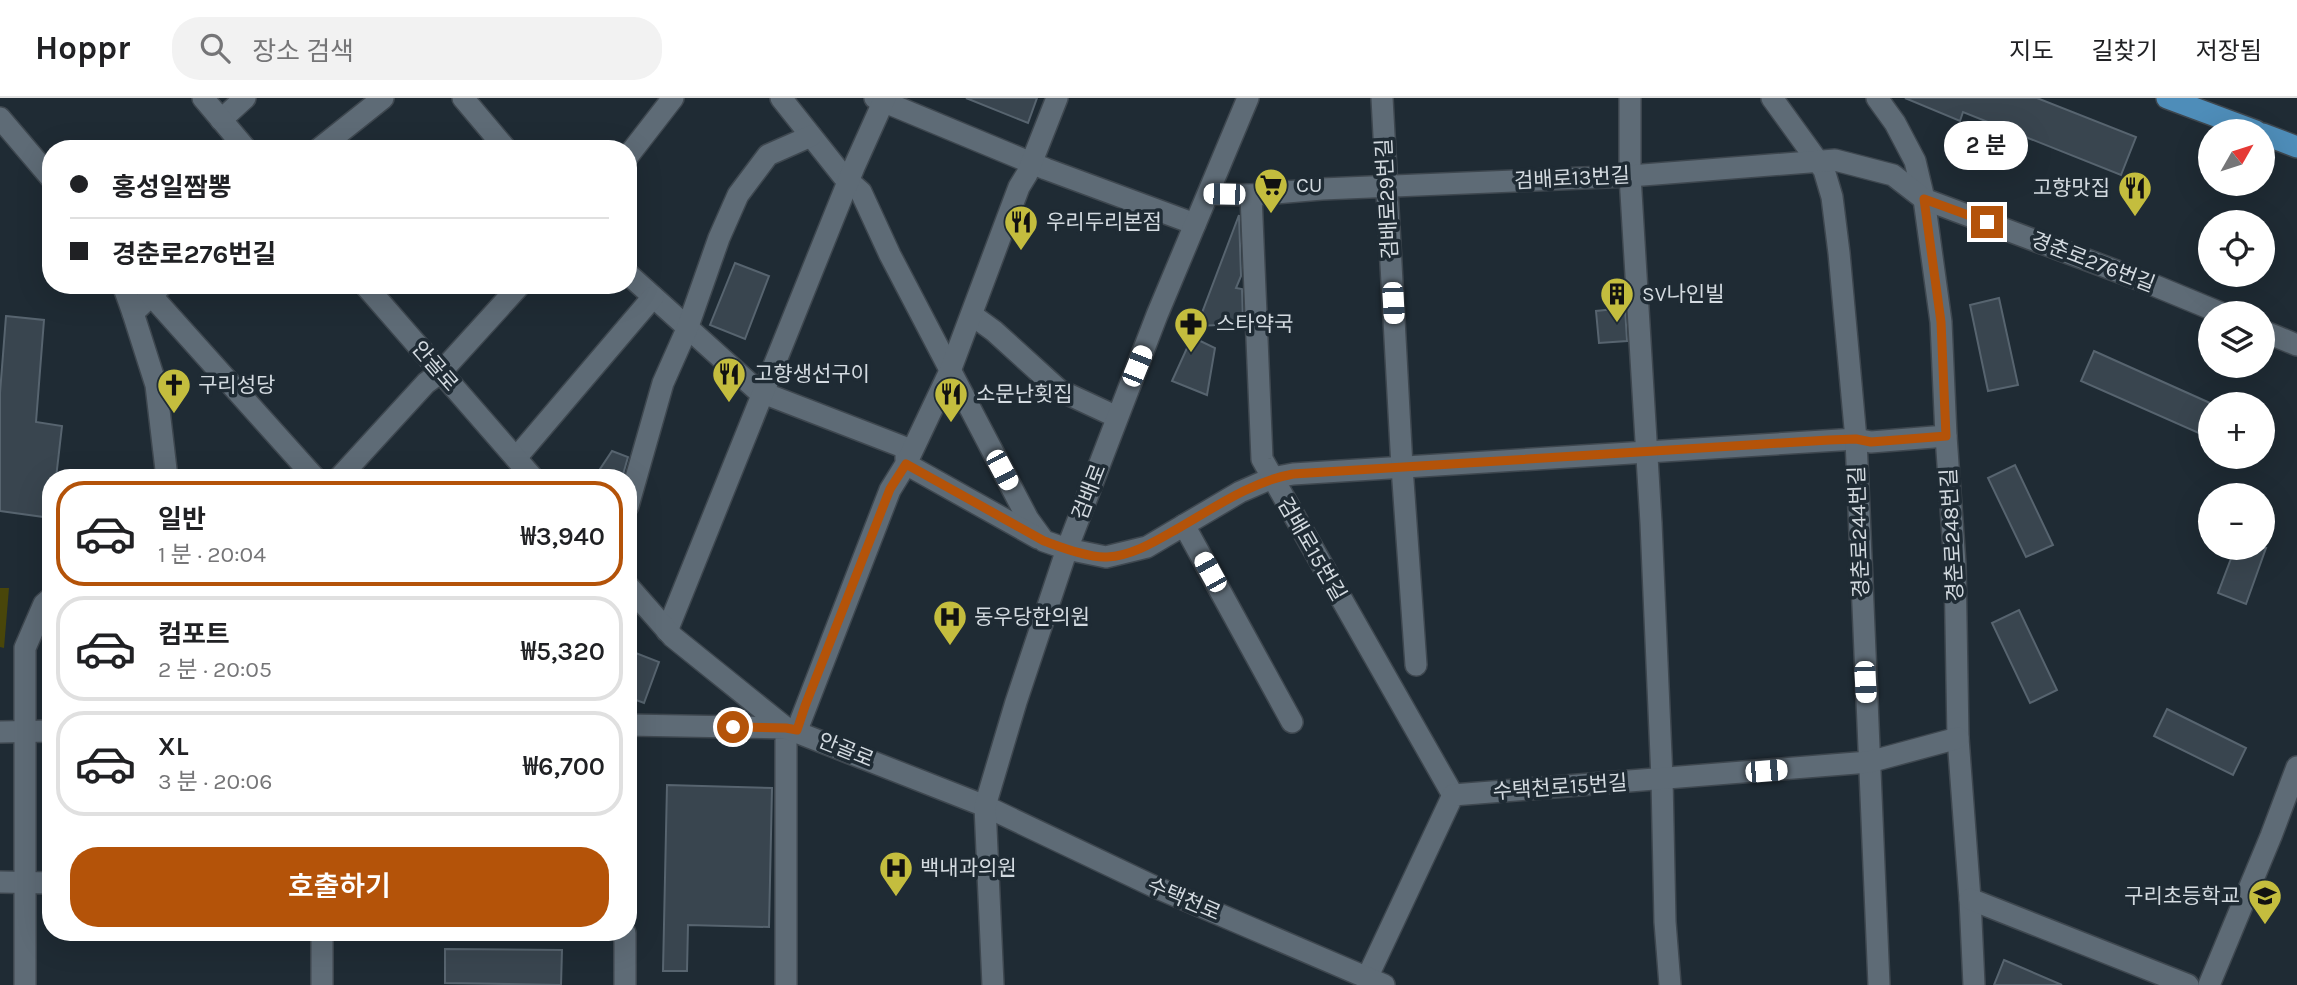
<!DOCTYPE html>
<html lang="ko">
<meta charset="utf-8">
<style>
body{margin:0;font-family:Karla,"Noto Sans KR",sans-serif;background:#f2f2f2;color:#202124;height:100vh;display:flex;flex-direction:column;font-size:26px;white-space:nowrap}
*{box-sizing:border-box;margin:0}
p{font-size:23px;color:#757577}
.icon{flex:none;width:38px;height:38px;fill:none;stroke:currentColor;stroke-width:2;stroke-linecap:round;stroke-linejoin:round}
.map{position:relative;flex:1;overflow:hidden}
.side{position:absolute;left:42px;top:371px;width:595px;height:472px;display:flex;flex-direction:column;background:#fff;border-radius:28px;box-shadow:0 7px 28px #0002}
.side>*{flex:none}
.guide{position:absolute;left:42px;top:42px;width:595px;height:154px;border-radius:28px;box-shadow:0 7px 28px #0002;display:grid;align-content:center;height:154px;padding:0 28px;background:#fff}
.needle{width:46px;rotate:51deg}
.tools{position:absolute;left:2198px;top:21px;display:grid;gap:14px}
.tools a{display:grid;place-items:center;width:77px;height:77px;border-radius:50%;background:#fff;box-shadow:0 7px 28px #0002;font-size:35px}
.end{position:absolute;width:32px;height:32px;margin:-16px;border:9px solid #b45309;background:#fff;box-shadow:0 0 0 4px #fff}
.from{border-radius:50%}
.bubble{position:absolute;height:49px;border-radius:24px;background:#fff;box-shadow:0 7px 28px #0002;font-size:23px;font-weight:600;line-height:49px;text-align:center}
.car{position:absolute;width:21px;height:42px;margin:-21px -10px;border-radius:9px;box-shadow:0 0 5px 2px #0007;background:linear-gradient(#fff 24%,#345 0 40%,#fff 0 76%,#345 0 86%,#fff 0)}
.guide b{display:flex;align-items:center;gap:24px;height:66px;font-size:26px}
.guide b+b{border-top:2px solid #e0e0e0}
.guide i{width:18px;height:18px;background:#202124}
ul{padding:12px 0 0;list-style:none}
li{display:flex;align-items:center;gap:21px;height:105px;margin:0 14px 10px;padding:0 14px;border:4px solid #e0e0e0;border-radius:28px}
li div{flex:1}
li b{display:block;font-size:26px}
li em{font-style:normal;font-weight:600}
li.current{border-color:#b45309}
li>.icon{width:63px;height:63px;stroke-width:1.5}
.primary-button{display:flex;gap:14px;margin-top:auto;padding:14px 28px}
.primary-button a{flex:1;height:80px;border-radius:28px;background:#b45309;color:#fff;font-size:28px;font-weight:600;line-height:80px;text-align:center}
header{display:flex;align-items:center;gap:42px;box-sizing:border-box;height:98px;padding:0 35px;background:#fff;border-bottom:2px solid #e0e0e0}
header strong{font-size:33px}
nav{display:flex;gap:38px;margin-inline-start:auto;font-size:24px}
.search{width:490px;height:63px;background:#f2f2f2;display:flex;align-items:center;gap:18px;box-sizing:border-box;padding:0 24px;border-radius:28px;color:#757577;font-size:26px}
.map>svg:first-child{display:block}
.green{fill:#49460a}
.building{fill:#39454f;stroke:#57646f;stroke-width:2}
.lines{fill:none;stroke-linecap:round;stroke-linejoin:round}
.street-casing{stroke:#3e474f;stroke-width:24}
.secondary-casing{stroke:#3e474f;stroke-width:24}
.primary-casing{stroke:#3e474f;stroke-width:24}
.street{stroke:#5e6b76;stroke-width:21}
.secondary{stroke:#5e6b76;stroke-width:21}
.primary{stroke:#4e8db9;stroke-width:21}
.route{stroke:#b45309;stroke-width:9}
.labels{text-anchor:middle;stroke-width:7;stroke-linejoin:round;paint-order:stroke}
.street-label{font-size:21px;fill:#d3dae0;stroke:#1f2b34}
.poi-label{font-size:21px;fill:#d3dae0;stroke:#1f2b34;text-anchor:start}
</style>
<header>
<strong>Hoppr</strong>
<div class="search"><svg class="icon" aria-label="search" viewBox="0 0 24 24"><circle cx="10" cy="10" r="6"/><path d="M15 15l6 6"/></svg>장소 검색</div>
<nav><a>지도</a><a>길찾기</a><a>저장됨</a></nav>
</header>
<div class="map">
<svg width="2297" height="887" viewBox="0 0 2297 887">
<rect width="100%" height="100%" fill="#1f2b34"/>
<polygon class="green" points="0,490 9,490 4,550 0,549"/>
<g class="building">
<polygon points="966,0 1037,0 1028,25"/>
<polygon points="1905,0 2037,0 2136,39 2121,77 1963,14 1960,23"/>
<polygon points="1239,117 1241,178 1236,190 1242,191 1243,226 1197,228"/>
<polygon points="735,165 769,178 745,241 710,227"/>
<polygon points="1999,200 2018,287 1988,293 1970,207"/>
<polygon points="1625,210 1627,243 1599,245 1596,213"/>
<polygon points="6,218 44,222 36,324 62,328 56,380 51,380 51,420 0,413 0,295"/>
<polygon points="1192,239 1215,250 1207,297 1172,283"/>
<polygon points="2094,253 2210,305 2210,340 2081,283"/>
<polygon points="612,353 628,359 622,380 594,380"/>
<polygon points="2015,367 2053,447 2026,459 1988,380"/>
<polygon points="2235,450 2266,450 2246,506 2218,495"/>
<polygon points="2019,512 2057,592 2030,605 1992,525"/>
<polygon points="628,552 659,564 644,605 628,599"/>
<polygon points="2167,611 2246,650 2233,677 2154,638"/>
<polygon points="667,687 772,690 769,829 688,827 687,873 663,873"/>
<polygon points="445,851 562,852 561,887 445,885"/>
<polygon points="2004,862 2062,887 1994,887"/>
</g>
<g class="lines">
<g class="street-casing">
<g id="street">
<polyline points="463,0 506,51"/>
<polyline points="781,0 843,78 861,94 890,157 1028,421 1044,443 1067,451 1106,459 1147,449 1240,394 1272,380 1293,376 1856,341 1871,344 1946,338"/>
<polyline points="875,0 1046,71 1195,126"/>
<polyline points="1382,0 1402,369 1416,567"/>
<polyline points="1630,0 1630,78 1651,425 1662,681 1665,824 1670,887"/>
<polyline points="1772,0 1824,72 1832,99 1839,155 1856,341 1879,887"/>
<polyline points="1877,0 1895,25 1915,63 1924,101 1941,224 1946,338 1955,466 1958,640 1970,801 1974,887"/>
<polyline points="0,20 51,80"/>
<polyline points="221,22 245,0"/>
<polyline points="319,51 383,0"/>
<polyline points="628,58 673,0"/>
<polyline points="1209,96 1251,97 1322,91 1630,78 1835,62 1893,77 1924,101 2146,184 2221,215"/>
<polyline points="1251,97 1262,361 1453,697"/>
<polyline points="628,176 758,293 906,350 906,366 890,392 797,632"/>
<polyline points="123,187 133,215"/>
<polyline points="162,187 133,215 156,287 167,380"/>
<polyline points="150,196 315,380"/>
<polyline points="972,217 994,233 1059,292 1117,319"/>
<polyline points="2263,233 2297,247"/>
<polyline points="516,360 653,199"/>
<polyline points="339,380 426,285 441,274 520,187"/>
<polyline points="628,408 663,285 687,231 719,140 738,97 768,57 811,38"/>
<polyline points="1184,427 1292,624"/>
<polyline points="1038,440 906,366 950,273 1019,89 1027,76 1057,0"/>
<polyline points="667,533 854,69 885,0"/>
<polyline points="628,627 786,630 786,887"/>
<polyline points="0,634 51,633"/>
<polyline points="0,784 51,785"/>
<polyline points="1970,801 2188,887"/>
<polyline points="322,835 322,887"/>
<polyline points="1367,880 1453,697 1869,664 1958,640"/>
<polyline points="25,887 25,550 44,506 51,500"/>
<polyline points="625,887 625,835"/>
<polyline points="2209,887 2271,738 2297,669"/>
</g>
</g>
<g class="secondary-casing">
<g id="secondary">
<polyline points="203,0 246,51"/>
<polyline points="365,187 533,380"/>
<polyline points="628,488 673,539 786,630 985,708 1153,788 1384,887"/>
<polyline points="993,887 985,708 1016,604 1067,451 1157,217 1248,0"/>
</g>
</g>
<g class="primary-casing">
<g id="primary">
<polyline points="2167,0 2256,33"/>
<polyline points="2263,36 2297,49"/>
</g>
</g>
<use href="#street" class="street"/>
<use href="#secondary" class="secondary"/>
<use href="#primary" class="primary"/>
</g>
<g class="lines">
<path class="route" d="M733,629L786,630L797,632L805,608L890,391L906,366L1044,443C1061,449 1089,460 1107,459C1132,458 1156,443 1177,431C1214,410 1250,384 1293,376L1829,342L1856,341L1871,344L1946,338L1941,224L1924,101L1987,124"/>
</g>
<defs>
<g id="supermarket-pin" transform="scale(1.75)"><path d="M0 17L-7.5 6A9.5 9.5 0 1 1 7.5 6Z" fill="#c4bd3e" stroke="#1f2b34"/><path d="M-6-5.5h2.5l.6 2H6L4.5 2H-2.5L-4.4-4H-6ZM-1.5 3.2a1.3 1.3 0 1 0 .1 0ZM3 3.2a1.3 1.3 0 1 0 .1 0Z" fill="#111"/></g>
<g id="restaurant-pin" transform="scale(1.75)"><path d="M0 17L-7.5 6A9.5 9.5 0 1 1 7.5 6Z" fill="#c4bd3e" stroke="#1f2b34"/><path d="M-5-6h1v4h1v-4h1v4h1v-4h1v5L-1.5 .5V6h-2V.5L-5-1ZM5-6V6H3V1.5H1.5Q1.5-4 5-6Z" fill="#111"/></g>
<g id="building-pin" transform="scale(1.75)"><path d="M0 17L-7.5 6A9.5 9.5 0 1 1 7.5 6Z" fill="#c4bd3e" stroke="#1f2b34"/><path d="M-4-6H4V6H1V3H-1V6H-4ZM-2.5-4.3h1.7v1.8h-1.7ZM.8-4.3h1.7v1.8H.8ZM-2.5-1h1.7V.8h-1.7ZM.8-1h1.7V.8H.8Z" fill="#111"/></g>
<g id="pharmacy-pin" transform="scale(1.75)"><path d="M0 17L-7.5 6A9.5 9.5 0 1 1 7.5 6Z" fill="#c4bd3e" stroke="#1f2b34"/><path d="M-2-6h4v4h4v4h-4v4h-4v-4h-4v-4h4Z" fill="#111"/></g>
<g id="church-pin" transform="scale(1.75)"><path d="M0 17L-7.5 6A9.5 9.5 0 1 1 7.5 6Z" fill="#c4bd3e" stroke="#1f2b34"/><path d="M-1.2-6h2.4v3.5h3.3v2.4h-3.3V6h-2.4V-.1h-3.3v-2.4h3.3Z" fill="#111"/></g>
<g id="hospital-pin" transform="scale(1.75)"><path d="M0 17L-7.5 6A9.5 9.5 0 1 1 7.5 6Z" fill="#c4bd3e" stroke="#1f2b34"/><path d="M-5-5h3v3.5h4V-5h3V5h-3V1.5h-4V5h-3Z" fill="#111"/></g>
<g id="school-pin" transform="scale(1.75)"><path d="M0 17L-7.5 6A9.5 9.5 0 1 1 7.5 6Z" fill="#c4bd3e" stroke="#1f2b34"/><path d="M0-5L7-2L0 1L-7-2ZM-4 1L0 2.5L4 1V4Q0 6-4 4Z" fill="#111"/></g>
</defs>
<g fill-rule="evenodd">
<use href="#supermarket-pin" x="1271" y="87"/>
<use href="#restaurant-pin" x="2135" y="90"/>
<use href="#restaurant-pin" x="1021" y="124"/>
<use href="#building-pin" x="1617" y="196"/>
<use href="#pharmacy-pin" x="1191" y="226"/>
<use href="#restaurant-pin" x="729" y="276"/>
<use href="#church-pin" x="174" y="287"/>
<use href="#restaurant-pin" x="951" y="296"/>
<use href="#hospital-pin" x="950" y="519"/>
<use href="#hospital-pin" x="896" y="770"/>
<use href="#school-pin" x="2265" y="798"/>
</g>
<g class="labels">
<g class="street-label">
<text transform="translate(1572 80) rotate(-3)" y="7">검배로13번길</text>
<text transform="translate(1387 101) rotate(-93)" y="7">검배로29번길</text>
<text transform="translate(2093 164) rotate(21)" y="7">경춘로276번길</text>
<text transform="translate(435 268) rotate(49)" y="7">안골로</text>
<text transform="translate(1089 394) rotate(-69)" y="7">검배로</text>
<text transform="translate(1859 434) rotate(-92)" y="7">경춘로244번길</text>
<text transform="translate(1952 437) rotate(-93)" y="7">경춘로248번길</text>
<text transform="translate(1312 451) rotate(60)" y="7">검배로15번길</text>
<text transform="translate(846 652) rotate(22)" y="7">안골로</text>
<text transform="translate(1560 689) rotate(-4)" y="7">수택천로15번길</text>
<text transform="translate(1184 801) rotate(23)" y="7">수택천로</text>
</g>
<g class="poi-label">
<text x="1296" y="94">CU</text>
<text x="2110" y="97" text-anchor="end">고향맛집</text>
<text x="1046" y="131">우리두리본점</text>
<text x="1642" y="203">SV나인빌</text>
<text x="1216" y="233">스타약국</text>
<text x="754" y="283">고향생선구이</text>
<text x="198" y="294">구리성당</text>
<text x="976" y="303">소문난횟집</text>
<text x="974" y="526">동우당한의원</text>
<text x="920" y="777">백내과의원</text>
<text x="2240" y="805" text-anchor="end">구리초등학교</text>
</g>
</g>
</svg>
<div class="tools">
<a><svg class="needle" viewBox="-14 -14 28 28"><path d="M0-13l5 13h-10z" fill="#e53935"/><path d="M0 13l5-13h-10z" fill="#757577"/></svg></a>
<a><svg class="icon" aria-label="locate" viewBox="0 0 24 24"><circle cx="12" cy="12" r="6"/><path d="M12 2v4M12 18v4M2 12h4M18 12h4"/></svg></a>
<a><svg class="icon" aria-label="layers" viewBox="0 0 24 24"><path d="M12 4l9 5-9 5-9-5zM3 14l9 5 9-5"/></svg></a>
<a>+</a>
<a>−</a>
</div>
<i class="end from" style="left:733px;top:629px"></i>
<i class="end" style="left:1987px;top:124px"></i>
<div class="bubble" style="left:1944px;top:23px;width:84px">2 분</div>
<i class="car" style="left:1224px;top:96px;rotate:271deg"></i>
<i class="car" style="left:1393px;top:205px;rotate:177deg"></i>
<i class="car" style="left:1137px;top:268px;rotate:22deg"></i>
<i class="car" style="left:1002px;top:372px;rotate:152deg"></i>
<i class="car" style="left:1210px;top:474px;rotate:331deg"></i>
<i class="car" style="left:1865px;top:584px;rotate:177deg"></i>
<i class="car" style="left:1766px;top:673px;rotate:85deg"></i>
<div class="guide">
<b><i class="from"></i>홍성일짬뽕</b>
<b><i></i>경춘로276번길</b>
</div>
<section class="side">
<ul>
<li class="current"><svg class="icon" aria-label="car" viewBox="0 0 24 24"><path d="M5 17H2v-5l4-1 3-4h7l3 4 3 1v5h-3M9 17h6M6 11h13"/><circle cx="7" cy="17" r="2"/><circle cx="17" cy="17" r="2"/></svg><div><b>일반</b><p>1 분 · 20:04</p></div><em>₩3,940</em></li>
<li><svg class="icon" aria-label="car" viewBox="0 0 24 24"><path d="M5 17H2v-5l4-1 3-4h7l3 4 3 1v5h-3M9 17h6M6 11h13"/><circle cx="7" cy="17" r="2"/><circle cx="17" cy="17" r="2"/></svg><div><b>컴포트</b><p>2 분 · 20:05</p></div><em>₩5,320</em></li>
<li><svg class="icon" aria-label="car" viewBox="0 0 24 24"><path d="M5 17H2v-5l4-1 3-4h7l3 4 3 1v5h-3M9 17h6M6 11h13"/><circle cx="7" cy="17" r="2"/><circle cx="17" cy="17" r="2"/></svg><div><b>XL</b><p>3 분 · 20:06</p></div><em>₩6,700</em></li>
</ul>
<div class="primary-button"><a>호출하기</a></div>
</section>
</div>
